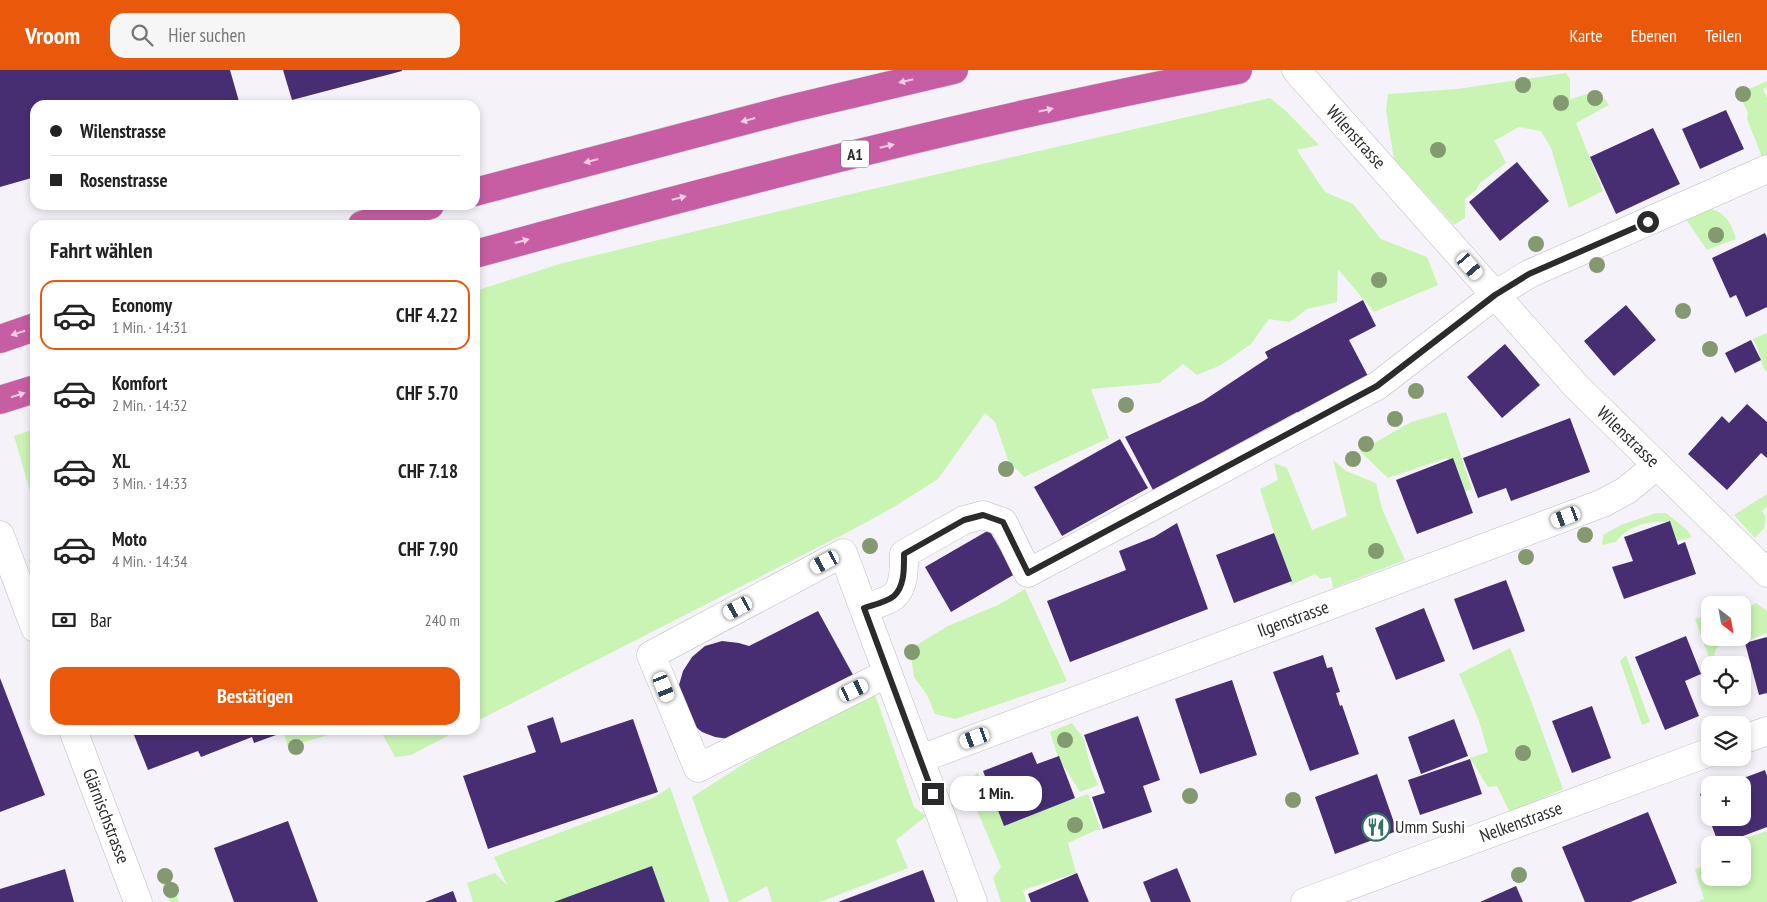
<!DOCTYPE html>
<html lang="de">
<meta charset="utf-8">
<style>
body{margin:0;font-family:"PT Sans Narrow",sans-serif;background:#f6f6f6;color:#222;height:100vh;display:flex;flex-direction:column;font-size:19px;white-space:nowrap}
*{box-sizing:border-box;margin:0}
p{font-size:16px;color:#767676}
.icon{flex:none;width:28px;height:28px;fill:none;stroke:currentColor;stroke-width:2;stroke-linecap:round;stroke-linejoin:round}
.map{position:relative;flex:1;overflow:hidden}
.sheet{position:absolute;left:30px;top:150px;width:450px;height:515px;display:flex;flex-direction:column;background:#fff;border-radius:15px;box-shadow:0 2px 8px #0003}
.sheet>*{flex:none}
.guide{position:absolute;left:30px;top:30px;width:450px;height:110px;border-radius:15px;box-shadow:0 2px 8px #0003;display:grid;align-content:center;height:110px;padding:0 20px;background:#fff}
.needle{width:32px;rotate:149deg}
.fabs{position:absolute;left:1701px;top:526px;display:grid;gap:10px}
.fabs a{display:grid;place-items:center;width:50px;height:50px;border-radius:10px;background:#fff;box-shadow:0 2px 8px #0003;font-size:25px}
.end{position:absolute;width:22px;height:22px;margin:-11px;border:6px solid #2b2b2d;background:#fff;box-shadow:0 0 0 2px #fff}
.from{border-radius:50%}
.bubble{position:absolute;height:35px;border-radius:15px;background:#fff;box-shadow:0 2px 8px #0003;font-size:16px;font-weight:700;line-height:35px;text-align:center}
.car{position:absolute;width:15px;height:30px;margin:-15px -8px;border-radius:6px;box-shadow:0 0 4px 1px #0007;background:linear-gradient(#fff 24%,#345 0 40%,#fff 0 76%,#345 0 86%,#fff 0)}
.guide b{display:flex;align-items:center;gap:18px;height:48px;font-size:19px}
.guide b+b{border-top:1px solid #e0e0e0}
.guide i{width:12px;height:12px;background:#222}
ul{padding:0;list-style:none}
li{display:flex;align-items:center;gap:15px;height:70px;margin:0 10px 8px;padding:0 10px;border:2px solid transparent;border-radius:15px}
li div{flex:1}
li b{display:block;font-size:19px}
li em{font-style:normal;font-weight:700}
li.current{border-color:#ea580c}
li>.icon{width:45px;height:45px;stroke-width:1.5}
h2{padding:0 20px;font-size:22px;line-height:60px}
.pay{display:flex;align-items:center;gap:12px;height:55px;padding:0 20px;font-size:19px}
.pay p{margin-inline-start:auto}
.primary-button{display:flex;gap:10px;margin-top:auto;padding:10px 20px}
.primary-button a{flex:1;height:58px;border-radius:15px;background:#ea580c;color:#fff;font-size:20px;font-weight:700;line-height:58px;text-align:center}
header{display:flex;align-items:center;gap:30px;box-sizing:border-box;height:70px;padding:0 25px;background:#ea580c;color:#fff}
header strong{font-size:24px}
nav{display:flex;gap:28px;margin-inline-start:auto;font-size:18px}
.search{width:350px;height:45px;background:#f6f6f6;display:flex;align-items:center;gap:12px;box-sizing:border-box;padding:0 18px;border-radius:15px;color:#767676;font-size:19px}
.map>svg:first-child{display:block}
.green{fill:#c9f4b4}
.building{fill:#472e73}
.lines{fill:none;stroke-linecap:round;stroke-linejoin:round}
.minor-casing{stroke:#bbbabf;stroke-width:29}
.highway-casing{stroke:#d0d0d1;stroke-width:29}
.minor{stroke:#fff;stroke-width:28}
.highway{stroke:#c75da3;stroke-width:28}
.tree{fill:#839970}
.oneway{fill:#eecee3}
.route{stroke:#2b2b2d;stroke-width:6}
.labels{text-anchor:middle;stroke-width:5;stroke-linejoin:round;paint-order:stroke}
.shield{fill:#fff;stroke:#6b6b6c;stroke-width:1}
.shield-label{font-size:16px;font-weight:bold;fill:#2b2b2d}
.street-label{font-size:18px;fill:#2b2b2d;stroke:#fff}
.poi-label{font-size:18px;fill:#2b2b2d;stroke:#fff;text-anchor:start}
</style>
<header>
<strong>Vroom</strong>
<div class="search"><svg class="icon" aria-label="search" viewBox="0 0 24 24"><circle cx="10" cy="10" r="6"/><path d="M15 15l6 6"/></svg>Hier suchen</div>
<nav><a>Karte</a><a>Ebenen</a><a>Teilen</a></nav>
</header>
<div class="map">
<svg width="1767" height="832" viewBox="0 0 1767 832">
<rect width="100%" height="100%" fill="#f5f3f9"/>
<g class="green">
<polygon points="1566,3 1570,9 1570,29 1598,21 1609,35 1576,53 1603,121 1569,138 1551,78 1541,61 1519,57 1494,71 1497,75 1506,93 1480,113 1476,120 1465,129 1465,148 1454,155 1394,89 1386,40 1388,24 1457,19"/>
<polygon points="1767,11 1767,17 1763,19 1767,28 1767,88 1763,89 1747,49 1748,42 1738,24"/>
<polygon points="1270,28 1287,42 1319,75 1297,80 1325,122 1353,134 1381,169 1427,187 1438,215 1374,242 1338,199 1337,232 1307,239 1290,252 1269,249 1251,274 1221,295 1197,305 1183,294 1159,313 1091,319 1109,368 1024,407 1008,390 995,352 985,343 938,409 894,437 852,460 475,652 475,221 563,193 851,124"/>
<path d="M1705,137C1724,142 1730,149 1736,169L1707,180L1685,148Z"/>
<path d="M1767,263V303C1759,294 1761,280 1753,269Z"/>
<polygon points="1446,342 1472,419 1460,423 1447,388 1388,408 1360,381 1411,352"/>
<polygon points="35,359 35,421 30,421 14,366"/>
<polygon points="1333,390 1346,401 1376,413 1382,439 1405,490 1333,518 1331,507 1321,509 1315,504 1291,515 1260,419 1278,410 1274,393 1287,398 1312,460 1347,446"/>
<polygon points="1767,424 1767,436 1762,441 1766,448 1764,458 1755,468 1734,445"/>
<path d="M1656,443H1666L1687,460L1692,467L1674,472L1667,452C1649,450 1626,456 1616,472L1602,475L1603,465L1621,455Z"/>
<polygon points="1025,519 1067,611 955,649 935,644 927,625 914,607 910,579 948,556 998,535"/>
<polygon points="1756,533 1767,541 1767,563 1750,570 1736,569 1722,573 1716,579 1713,589 1710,590 1695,549 1710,544 1710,568 1742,568 1743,540"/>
<polygon points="1510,578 1530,628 1563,719 1510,743 1497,716 1488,717 1470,688 1488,682 1479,651 1459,604"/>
<polygon points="1626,585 1650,652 1642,655 1620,591"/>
<polygon points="871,613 914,737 926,746 896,770 908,798 820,832 772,832 767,816 737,832 729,832 692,727"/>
<polygon points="1072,653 1084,669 1090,695 1098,715 1080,722 1058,687 1050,662"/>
<polygon points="293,660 345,660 288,677 284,664"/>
<polygon points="380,660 459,660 411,685 395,687"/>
<polygon points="977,702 996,737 1044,727 1050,737 1088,724 1101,760 1096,760 1068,773 1076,803 1023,820 1026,832 1001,832 993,808 1001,797 968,719"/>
<polygon points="670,717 710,832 473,832 467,813 495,803 507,815 494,787 653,728"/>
<polygon points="1767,761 1767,832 1696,832 1704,829 1695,799 1710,794 1710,808 1742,808 1743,790 1745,789 1742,775 1741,775 1739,770"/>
<polygon points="168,800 179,832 170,832 158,803"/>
</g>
<g class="building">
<polygon points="0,0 230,0 240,35 35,35 35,107 0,117"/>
<polygon points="283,0 402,0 402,1 292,30"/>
<polygon points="1726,40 1744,79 1700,99 1682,59"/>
<polygon points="1653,58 1680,114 1616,144 1590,87"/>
<polygon points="1517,92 1549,131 1500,171 1469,132"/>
<polygon points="1765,163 1767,168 1767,237 1746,247 1736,225 1730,228 1712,188"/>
<polygon points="1363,230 1376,256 1349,270 1369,308 1298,345 1297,342 1153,420 1125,367 1203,331 1268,288 1265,282"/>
<polygon points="1626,235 1656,270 1614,306 1584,271"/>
<polygon points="1751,270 1761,290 1735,303 1725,283"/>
<polygon points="1505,274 1540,315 1502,348 1467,307"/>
<polygon points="1747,334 1767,352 1767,388 1761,383 1727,420 1688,384 1722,346 1729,353"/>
<polygon points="1570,348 1590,402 1511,431 1506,418 1478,428 1463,388"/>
<polygon points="1120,369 1148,418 1062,466 1034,417"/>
<polygon points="1453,388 1473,443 1417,464 1396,410"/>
<polygon points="1670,451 1678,475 1685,472 1696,504 1624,529 1612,497 1633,491 1624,467"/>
<polygon points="1177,453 1208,539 1070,592 1047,531 1126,500 1119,481 1154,467"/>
<polygon points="989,460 1015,504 951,542 925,497"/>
<polygon points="1274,463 1292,511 1234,533 1216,485"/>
<polygon points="1506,510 1525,561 1473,580 1454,529"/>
<polygon points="1424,538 1445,591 1396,610 1375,558"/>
<polygon points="818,541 857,612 729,669 715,667 702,662 691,653 679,629 679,615 683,601 692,587 705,576 722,571 739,573 749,576"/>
<polygon points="1686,566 1701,604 1685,611 1699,646 1665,660 1635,587"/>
<polygon points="1767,567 1767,623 1759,625 1745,573"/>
<polygon points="1323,585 1327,598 1332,597 1340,622 1336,623 1340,636 1342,635 1359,684 1310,701 1273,602"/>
<polygon points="0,608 45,725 0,742"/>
<polygon points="1232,610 1257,685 1200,704 1175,629"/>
<polygon points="1592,636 1611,688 1572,703 1552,651"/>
<polygon points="1138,646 1160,710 1143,716 1152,742 1103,759 1092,727 1105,723 1084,665"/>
<polygon points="553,647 561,673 633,649 658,722 488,779 463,706 536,682 527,656"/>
<polygon points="1454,649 1468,686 1421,704 1408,667"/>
<polygon points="132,660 274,660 276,665 254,673 252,667 201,687 198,681 148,700"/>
<polygon points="1032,682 1037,694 1059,686 1075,728 1004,756 983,701"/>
<polygon points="1470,689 1482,724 1420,745 1408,710"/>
<polygon points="1765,700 1767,706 1767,757 1719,775 1700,724 1710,720 1710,748 1742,748 1742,715 1725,715"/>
<polygon points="1377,704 1397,761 1335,784 1315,727"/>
<polygon points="1648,742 1677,813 1630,832 1585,832 1562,777"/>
<polygon points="288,751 318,832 234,832 214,778"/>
<polygon points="652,796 665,832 554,832"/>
<polygon points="1177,798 1191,832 1151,832 1143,812"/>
<polygon points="65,799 74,832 0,832 0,819"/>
<polygon points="923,800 935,832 838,832"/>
<polygon points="1077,803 1089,832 1031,832 1028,824"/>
<polygon points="1516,816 1523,832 1480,832"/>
<polygon points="453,821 457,832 425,832"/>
</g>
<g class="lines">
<g class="minor-casing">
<g id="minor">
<polyline points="1296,0 1576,316 1767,503"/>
<polyline points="0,465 35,558"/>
<path d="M864,538C873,535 887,532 894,526C905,516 904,497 904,484L964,450L983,445L1003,452L1028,503L1377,316L1495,225L1529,204L1767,99"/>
<polyline points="888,603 698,698 651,585 843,483 973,832"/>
<polyline points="73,660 138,832"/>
<polyline points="1742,670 1767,661"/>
<polyline points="920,689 1603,433 1627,420 1657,395"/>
<polyline points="1305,832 1710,682"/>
</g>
</g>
<g class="highway-casing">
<g id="highway">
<polyline points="475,122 789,39 954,0"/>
<polyline points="362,155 430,135"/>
<path d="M475,184C727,115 981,48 1238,0"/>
<polyline points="0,269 35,257"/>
<polyline points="0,330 35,319"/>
</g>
</g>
<use href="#minor" class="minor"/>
<use href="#highway" class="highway"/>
</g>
<g class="tree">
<circle cx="1523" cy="15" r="8"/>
<circle cx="1743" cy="24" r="8"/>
<circle cx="1595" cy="28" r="8"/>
<circle cx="1561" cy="33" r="8"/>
<circle cx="1438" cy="80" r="8"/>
<circle cx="1716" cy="165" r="8"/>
<circle cx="1536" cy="174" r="8"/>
<circle cx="1597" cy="195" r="8"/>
<circle cx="1379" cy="210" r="8"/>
<circle cx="1683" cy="241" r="8"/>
<circle cx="1710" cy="279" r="8"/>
<circle cx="1416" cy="321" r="8"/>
<circle cx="1126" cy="335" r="8"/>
<circle cx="1395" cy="349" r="8"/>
<circle cx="1366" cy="374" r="8"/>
<circle cx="1353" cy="389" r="8"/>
<circle cx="1006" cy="399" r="8"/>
<circle cx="1585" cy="465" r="8"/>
<circle cx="870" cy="476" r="8"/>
<circle cx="1376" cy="481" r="8"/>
<circle cx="1526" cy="487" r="8"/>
<circle cx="912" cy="582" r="8"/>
<circle cx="1065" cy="670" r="8"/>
<circle cx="296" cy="677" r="8"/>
<circle cx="1523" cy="683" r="8"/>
<circle cx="1190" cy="726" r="8"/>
<circle cx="1293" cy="730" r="8"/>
<circle cx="1075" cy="755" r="8"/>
<circle cx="1519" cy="805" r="8"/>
<circle cx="165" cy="806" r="8"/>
<circle cx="171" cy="820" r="8"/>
</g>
<defs><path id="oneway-solid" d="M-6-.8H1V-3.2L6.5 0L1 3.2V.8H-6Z" transform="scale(1.25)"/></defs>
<g class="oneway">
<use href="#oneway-solid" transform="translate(906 11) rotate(167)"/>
<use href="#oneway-solid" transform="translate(1046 40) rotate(-12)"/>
<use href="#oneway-solid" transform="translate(748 50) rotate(165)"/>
<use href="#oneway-solid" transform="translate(887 76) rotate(-13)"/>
<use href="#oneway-solid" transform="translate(591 91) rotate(165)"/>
<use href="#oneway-solid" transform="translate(679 128) rotate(-14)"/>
<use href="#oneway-solid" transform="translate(522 171) rotate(-15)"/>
<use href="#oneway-solid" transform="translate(18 263) rotate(162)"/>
<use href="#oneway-solid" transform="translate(18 325) rotate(-18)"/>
</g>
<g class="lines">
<path class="route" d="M933,724L864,538C873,535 887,532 894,526C905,516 904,497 904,484L964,450L983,445L1003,452L1028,503L1377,316L1495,225L1529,204L1648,152"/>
</g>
<defs>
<g id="restaurant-ring" transform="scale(1.4375)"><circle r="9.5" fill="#fff" stroke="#307364" stroke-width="1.5"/><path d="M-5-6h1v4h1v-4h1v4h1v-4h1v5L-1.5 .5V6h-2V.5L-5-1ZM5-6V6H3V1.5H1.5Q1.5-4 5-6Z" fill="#307364"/></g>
</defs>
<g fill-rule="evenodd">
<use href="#restaurant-ring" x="1376" y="757"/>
</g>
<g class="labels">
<rect class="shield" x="841" y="70.5" width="28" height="27" rx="4"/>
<g class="shield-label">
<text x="855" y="90">A1</text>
</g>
<g class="street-label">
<text transform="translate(1356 67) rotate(48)" y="6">Wilenstrasse</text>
<text transform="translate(1628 367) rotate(44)" y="6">Wilenstrasse</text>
<text transform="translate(1293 549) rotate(-20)" y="6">Ilgenstrasse</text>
<text transform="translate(106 746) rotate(69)" y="6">Glärnischstrasse</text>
<text transform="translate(1521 752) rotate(-20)" y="6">Nelkenstrasse</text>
</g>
<g class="poi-label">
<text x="1395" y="763">Umm Sushi</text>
</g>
</g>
</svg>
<div class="fabs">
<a><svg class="needle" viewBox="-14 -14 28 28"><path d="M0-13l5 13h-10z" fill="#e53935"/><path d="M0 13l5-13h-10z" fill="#767676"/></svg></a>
<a><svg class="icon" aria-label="locate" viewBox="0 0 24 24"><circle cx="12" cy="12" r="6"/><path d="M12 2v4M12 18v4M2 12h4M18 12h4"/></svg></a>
<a><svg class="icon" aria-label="layers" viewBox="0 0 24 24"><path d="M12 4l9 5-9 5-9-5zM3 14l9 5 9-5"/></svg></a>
<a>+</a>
<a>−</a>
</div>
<i class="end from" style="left:1648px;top:152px"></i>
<i class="end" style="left:933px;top:724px"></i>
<div class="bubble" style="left:950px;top:706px;width:92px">1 Min.</div>
<i class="car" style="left:1470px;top:196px;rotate:139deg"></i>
<i class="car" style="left:1566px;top:447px;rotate:249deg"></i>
<i class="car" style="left:825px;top:492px;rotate:242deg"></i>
<i class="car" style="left:738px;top:538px;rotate:242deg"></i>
<i class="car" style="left:664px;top:617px;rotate:158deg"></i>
<i class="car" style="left:854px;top:620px;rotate:64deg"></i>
<i class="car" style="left:975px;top:668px;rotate:250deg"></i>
<div class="guide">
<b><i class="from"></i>Wilenstrasse</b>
<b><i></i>Rosenstrasse</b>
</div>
<section class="sheet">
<h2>Fahrt wählen</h2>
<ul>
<li class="current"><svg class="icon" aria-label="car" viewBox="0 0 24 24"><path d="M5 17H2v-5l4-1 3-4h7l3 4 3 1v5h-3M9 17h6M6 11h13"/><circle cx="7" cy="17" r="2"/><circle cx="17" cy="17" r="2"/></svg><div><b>Economy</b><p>1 Min. · 14:31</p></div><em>CHF 4.22</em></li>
<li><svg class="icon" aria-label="car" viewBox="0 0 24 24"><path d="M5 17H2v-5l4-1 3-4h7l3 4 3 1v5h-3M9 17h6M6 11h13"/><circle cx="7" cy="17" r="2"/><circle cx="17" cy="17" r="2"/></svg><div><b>Komfort</b><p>2 Min. · 14:32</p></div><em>CHF 5.70</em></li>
<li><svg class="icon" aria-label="car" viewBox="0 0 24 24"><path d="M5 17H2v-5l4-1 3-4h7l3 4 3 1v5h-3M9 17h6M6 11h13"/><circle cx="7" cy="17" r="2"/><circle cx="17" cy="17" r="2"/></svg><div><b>XL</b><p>3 Min. · 14:33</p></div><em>CHF 7.18</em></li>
<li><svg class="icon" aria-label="car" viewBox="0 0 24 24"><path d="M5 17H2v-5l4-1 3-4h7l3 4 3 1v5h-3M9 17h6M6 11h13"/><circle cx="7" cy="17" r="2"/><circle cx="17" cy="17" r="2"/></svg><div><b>Moto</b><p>4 Min. · 14:34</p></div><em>CHF 7.90</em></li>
</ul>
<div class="pay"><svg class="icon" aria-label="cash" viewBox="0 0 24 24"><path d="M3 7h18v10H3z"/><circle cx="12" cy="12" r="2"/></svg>Bar<p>240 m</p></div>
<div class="primary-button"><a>Bestätigen</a></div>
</section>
</div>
